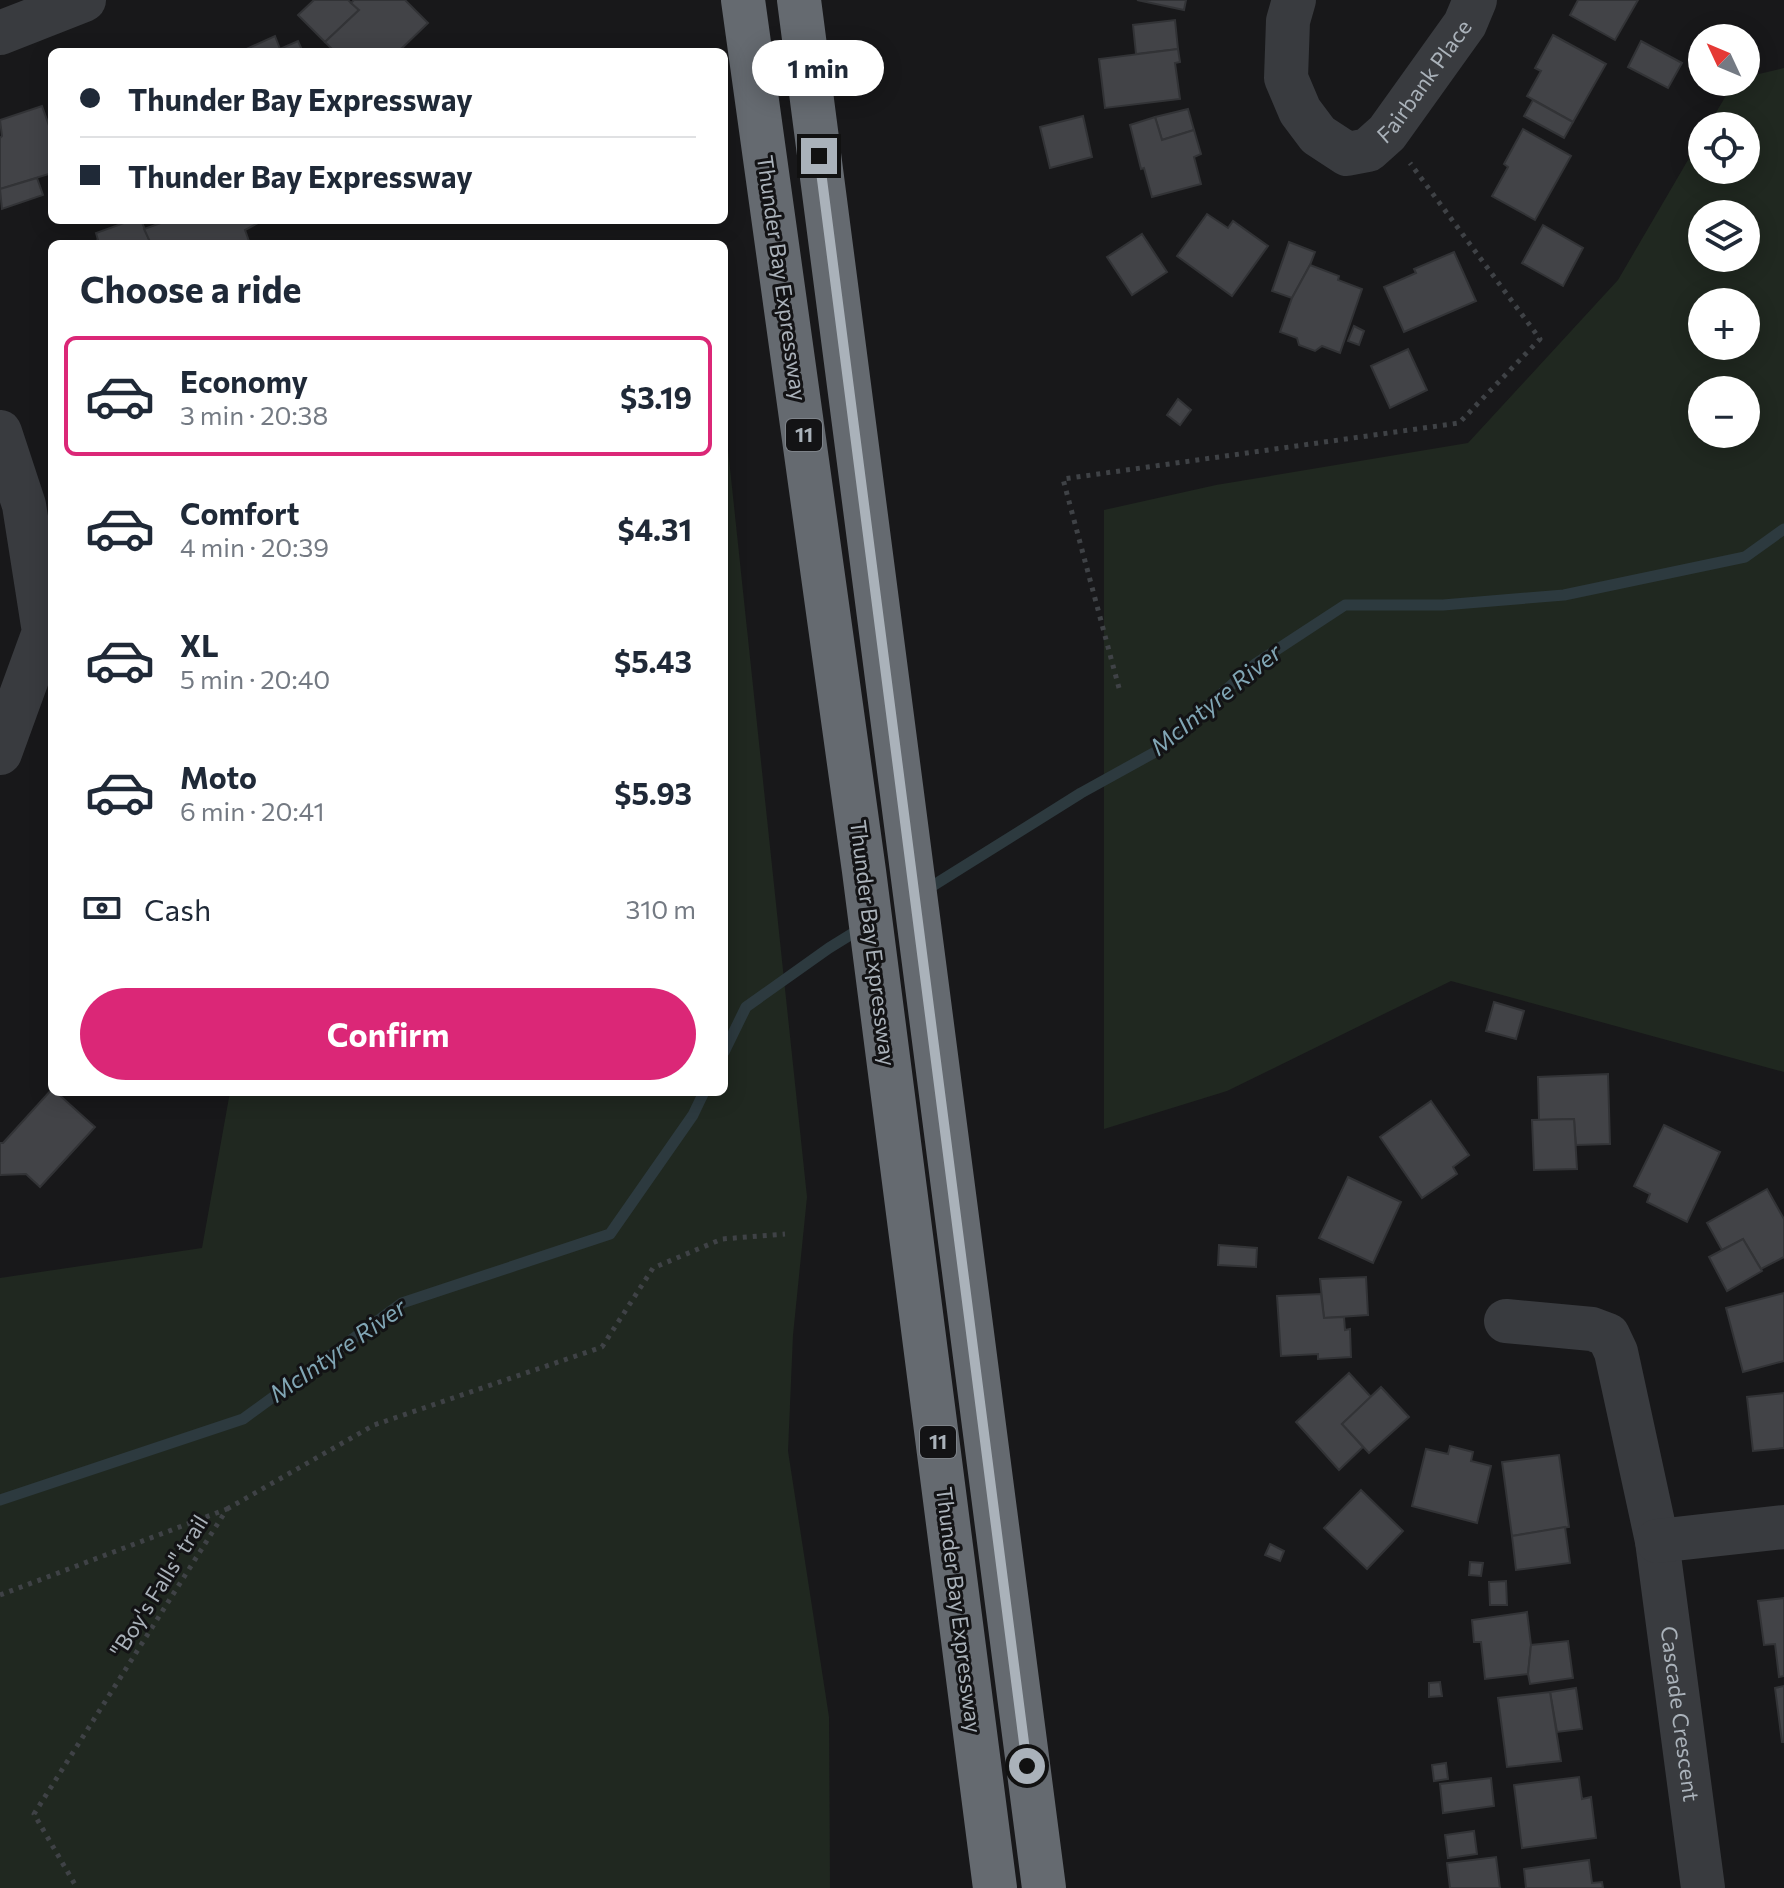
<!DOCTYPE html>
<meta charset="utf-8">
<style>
body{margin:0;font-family:Commissioner,sans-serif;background:#f2f2f3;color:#1f2937;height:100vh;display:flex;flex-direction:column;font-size:30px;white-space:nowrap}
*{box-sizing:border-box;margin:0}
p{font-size:26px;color:#747a83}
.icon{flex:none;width:44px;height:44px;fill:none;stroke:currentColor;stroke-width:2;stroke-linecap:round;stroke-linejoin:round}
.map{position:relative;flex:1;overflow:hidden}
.details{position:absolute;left:48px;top:240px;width:680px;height:856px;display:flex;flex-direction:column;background:#fff;border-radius:12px;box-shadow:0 4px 20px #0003}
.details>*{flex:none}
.guide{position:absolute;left:48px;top:48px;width:680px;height:176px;border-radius:12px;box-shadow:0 4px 20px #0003;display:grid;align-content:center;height:176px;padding:0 32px;background:#fff}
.needle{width:52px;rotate:314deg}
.tools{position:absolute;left:1688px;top:24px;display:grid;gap:16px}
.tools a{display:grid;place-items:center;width:72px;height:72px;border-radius:50%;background:#fff;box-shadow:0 4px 20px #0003;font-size:40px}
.end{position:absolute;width:36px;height:36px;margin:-18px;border:10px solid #aab2ba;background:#111;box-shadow:0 0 0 4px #111}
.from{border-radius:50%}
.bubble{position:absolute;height:56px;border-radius:28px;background:#fff;box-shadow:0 4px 20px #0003;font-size:26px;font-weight:700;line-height:56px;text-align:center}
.guide b{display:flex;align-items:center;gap:28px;height:76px;font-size:30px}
.guide b+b{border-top:2px solid #e0e1e3}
.guide i{width:20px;height:20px;background:#1f2937}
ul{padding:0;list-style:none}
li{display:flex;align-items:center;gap:24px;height:120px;margin:0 16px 12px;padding:0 16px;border:4px solid transparent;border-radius:12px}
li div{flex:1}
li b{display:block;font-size:30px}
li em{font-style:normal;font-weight:700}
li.current{border-color:#db2777}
li>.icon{width:72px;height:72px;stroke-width:1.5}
h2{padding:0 32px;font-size:36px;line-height:96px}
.pay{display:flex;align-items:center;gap:20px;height:88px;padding:0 32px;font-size:30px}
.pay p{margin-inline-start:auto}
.button{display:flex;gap:16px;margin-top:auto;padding:16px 32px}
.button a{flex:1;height:92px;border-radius:48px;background:#db2777;color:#fff;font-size:32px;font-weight:700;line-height:92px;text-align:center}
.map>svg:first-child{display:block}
.green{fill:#202820;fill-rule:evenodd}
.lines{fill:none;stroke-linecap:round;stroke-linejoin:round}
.stream{stroke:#2d3a3f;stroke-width:11}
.building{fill:#424347;stroke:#323336;stroke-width:2}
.path{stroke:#3f4246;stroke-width:5;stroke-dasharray:4 6;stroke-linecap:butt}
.minor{stroke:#393b3f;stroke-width:44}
.highway{stroke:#656a70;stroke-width:44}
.route{stroke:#aab2ba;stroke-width:10}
.labels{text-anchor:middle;stroke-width:6;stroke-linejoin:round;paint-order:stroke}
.shield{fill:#131315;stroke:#7d8288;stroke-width:2}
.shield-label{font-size:20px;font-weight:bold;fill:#aab2ba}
.street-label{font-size:22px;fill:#aab2ba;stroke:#131315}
.water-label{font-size:24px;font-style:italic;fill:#81a6b5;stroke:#131315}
</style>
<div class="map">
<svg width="1784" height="1888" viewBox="0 0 1784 1888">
<rect width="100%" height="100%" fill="#18181a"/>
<g class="green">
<path d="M1784,68V1072L1451,981L1227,1091L1104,1129V510L1216,485L1468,443L1618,280L1702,136V170H1746V126H1708L1734,82H1746V77ZM1702,214H1746V258H1702ZM1702,302H1746V346H1702ZM1702,390H1746V434H1702Z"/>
<polygon points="725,421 807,1197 793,1335 788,1451 829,1717 830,1888 0,1888 0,1278 202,1248 230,1092 724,1092"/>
</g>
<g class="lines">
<g class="stream">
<polyline points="926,890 1081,793 1157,751 1255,664 1345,605 1443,605 1564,595 1745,557 1784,529"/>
<polyline points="724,1052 746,1007 829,948 863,927"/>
<polyline points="0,1500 243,1419 402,1303 610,1234 693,1115 704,1092"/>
</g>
</g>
<g class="building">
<polygon points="314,0 348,0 359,10 325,42 298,15"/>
<polygon points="354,0 405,0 428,23 398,52 335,52 325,42 359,10 351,3"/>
<polygon points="1137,0 1186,0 1184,10"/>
<polygon points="1578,0 1638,0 1615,40 1570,15"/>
<polygon points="1175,20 1178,49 1136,54 1133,25"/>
<polygon points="1553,35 1606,64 1573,122 1527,96 1541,71 1535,68"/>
<polygon points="275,36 280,49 298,41 303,52 240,52"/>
<polygon points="1641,41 1682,63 1668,88 1628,67"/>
<polygon points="1178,49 1180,62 1175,63 1180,99 1105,108 1099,59"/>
<polygon points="1533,100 1573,122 1564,138 1524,116"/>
<polygon points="42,106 52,134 52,173 0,189 0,138 2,136 0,120"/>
<polygon points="1188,109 1194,130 1162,140 1155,117"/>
<polygon points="1083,116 1092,157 1050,168 1040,127"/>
<polygon points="1155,117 1162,140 1194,130 1201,154 1194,157 1201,184 1152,197 1144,168 1141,169 1130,125"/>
<polygon points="1523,129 1571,156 1535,220 1492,196 1508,167 1504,164"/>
<polygon points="37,178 43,195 2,209 0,189"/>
<polygon points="1207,214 1228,228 1233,221 1268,246 1232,296 1177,256"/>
<polygon points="132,220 141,220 151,244 90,244 98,240 96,233"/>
<polygon points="169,220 257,220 258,223 245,230 250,244 151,244 144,229"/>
<polygon points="1543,225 1583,248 1563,286 1522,263"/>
<polygon points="1142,234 1167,272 1132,295 1107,257"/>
<polygon points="1289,242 1315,252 1310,265 1292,298 1272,291"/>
<polygon points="1454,252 1476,301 1404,332 1384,287 1416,273 1414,269"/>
<polygon points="1310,265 1339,276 1338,280 1362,289 1340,353 1322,346 1315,351 1299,345 1297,338 1280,332 1292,298"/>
<polygon points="1354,326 1364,331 1359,345 1348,341"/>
<polygon points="1408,349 1427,390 1390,408 1371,366"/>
<polygon points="1178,399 1191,410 1180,425 1167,415"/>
<polygon points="1494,1002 1524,1011 1516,1039 1486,1031"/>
<polygon points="1608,1074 1610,1144 1576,1145 1574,1119 1539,1120 1538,1077"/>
<polygon points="52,1089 52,1092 56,1092 95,1127 40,1187 26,1174 0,1175 0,1143 3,1143"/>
<polygon points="1431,1101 1469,1155 1453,1167 1457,1174 1422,1198 1380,1137"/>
<polygon points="1574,1119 1577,1169 1534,1170 1532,1120"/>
<polygon points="1664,1125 1720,1152 1687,1222 1647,1202 1650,1194 1634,1186"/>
<polygon points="1348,1177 1401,1202 1373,1263 1319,1238"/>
<polygon points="1767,1189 1784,1219 1784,1257 1761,1269 1743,1239 1722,1250 1707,1223"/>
<polygon points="1743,1239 1762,1271 1727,1291 1709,1257"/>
<polygon points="1219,1245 1257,1248 1256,1267 1218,1265"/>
<polygon points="1366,1277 1368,1315 1324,1318 1320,1279"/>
<polygon points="1784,1293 1784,1361 1743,1372 1726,1308"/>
<polygon points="1321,1294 1324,1318 1344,1317 1345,1330 1350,1329 1351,1357 1318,1359 1318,1354 1281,1356 1277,1296"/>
<polygon points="1349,1373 1371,1397 1342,1424 1363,1447 1339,1470 1296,1422"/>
<polygon points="1381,1387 1409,1417 1369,1453 1342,1424"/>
<polygon points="1784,1393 1784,1448 1753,1451 1747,1397"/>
<polygon points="1450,1446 1473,1452 1471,1461 1491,1466 1477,1523 1412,1506 1426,1449 1448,1454"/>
<polygon points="1559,1455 1569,1527 1512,1536 1502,1462"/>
<polygon points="1361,1490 1403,1531 1367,1569 1324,1528"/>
<polygon points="1565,1527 1570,1563 1516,1570 1512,1536"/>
<polygon points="1270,1544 1284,1551 1280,1561 1265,1555"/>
<polygon points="1470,1562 1483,1563 1481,1576 1469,1575"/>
<polygon points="1506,1581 1507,1605 1490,1605 1489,1582"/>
<polygon points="1784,1598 1784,1676 1779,1677 1775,1644 1764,1645 1758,1601"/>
<polygon points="1527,1612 1531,1645 1528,1674 1485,1679 1481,1642 1474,1642 1472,1620"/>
<polygon points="1568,1641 1573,1678 1530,1684 1528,1674 1531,1645"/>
<polygon points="1440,1682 1442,1696 1429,1697 1429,1683"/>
<polygon points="1784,1686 1784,1742 1782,1742 1775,1688"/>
<polygon points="1576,1688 1582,1729 1557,1732 1550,1692"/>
<polygon points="1550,1692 1561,1761 1507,1767 1498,1698"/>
<polygon points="1446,1763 1448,1779 1434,1781 1432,1765"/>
<polygon points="1579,1777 1582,1799 1591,1797 1596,1838 1522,1848 1514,1785"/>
<polygon points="1491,1778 1494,1806 1443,1813 1440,1784"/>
<polygon points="1474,1831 1477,1854 1448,1858 1445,1835"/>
<polygon points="1496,1857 1500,1888 1450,1888 1447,1863"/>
<polygon points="1589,1860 1592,1883 1602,1882 1603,1888 1526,1888 1524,1869"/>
</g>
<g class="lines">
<g class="path">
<polyline points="1119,688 1063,479 1459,423 1540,339 1410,163"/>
<polyline points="227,1509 374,1425 602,1347 653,1268 722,1239 785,1234"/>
<polyline points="0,1595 227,1509 34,1814 77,1888"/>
</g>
<g class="minor">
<path id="s1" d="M1294,0L1288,21L1286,78L1300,111L1318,135L1347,154L1368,150L1387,133L1465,24L1475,0"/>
<polyline points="0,33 84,0"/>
<polyline points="0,432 24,505 44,632 0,753"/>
<path id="s2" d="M1506,1321L1592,1329L1608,1335L1616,1352L1657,1541L1703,1888"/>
<polyline points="1657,1541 1784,1527"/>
</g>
<g class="highway">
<polyline points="743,0 864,871 995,1888"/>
<polyline points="799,0 1044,1888"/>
</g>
</g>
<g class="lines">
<polyline class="route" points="819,156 1027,1766"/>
</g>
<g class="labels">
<g class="shield">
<rect x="786" y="419" width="36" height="32" rx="6"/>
<rect x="920" y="1426" width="36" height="32" rx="6"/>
</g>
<g class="shield-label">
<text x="804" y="442">11</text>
<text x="938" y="1449">11</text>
</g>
<g class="street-label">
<text dy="8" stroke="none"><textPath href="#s1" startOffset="290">Fairbank Place</textPath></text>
<text transform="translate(782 278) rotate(82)" y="8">Thunder Bay Expressway</text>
<text transform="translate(873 943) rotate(83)" y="8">Thunder Bay Expressway</text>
<text transform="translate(159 1586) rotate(-58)" y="8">"Boy's Falls" trail</text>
<text transform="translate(959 1610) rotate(83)" y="8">Thunder Bay Expressway</text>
<text dy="8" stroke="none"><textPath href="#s2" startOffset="490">Cascade Crescent</textPath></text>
</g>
<g class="water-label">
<text transform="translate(1216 700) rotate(-39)" y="8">McIntyre River</text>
<text transform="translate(338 1351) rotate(-35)" y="8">McIntyre River</text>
</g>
</g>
</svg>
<div class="tools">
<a><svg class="needle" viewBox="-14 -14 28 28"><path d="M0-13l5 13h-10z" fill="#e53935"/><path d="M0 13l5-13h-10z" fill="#747a83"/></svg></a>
<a><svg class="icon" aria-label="locate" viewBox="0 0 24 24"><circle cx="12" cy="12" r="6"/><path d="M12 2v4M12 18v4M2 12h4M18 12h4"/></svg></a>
<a><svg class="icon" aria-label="layers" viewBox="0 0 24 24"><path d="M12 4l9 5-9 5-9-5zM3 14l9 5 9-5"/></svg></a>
<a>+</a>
<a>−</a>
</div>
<i class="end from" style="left:1027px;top:1766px"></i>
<i class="end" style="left:819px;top:156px"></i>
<div class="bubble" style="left:752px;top:40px;width:132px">1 min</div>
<div class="guide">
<b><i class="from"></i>Thunder Bay Expressway</b>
<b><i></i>Thunder Bay Expressway</b>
</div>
<section class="details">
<h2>Choose a ride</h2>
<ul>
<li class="current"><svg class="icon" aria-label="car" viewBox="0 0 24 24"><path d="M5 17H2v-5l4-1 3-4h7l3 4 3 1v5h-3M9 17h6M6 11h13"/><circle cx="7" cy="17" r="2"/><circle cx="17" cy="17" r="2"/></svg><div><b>Economy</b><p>3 min · 20:38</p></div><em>$3.19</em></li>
<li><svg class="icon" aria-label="car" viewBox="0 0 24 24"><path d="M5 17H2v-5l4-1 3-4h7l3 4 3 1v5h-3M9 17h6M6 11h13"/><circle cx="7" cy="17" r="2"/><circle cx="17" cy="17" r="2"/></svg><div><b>Comfort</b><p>4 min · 20:39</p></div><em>$4.31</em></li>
<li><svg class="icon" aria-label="car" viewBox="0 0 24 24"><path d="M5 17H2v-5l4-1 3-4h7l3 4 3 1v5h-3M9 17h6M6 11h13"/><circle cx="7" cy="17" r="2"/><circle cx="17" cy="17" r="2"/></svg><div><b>XL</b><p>5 min · 20:40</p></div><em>$5.43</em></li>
<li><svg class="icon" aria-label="car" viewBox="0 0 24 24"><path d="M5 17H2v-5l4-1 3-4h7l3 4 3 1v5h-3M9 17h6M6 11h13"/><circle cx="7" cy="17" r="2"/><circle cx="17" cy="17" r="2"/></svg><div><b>Moto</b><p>6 min · 20:41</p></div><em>$5.93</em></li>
</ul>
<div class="pay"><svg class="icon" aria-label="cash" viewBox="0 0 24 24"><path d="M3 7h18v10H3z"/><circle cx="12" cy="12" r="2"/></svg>Cash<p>310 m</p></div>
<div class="button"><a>Confirm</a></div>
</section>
</div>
